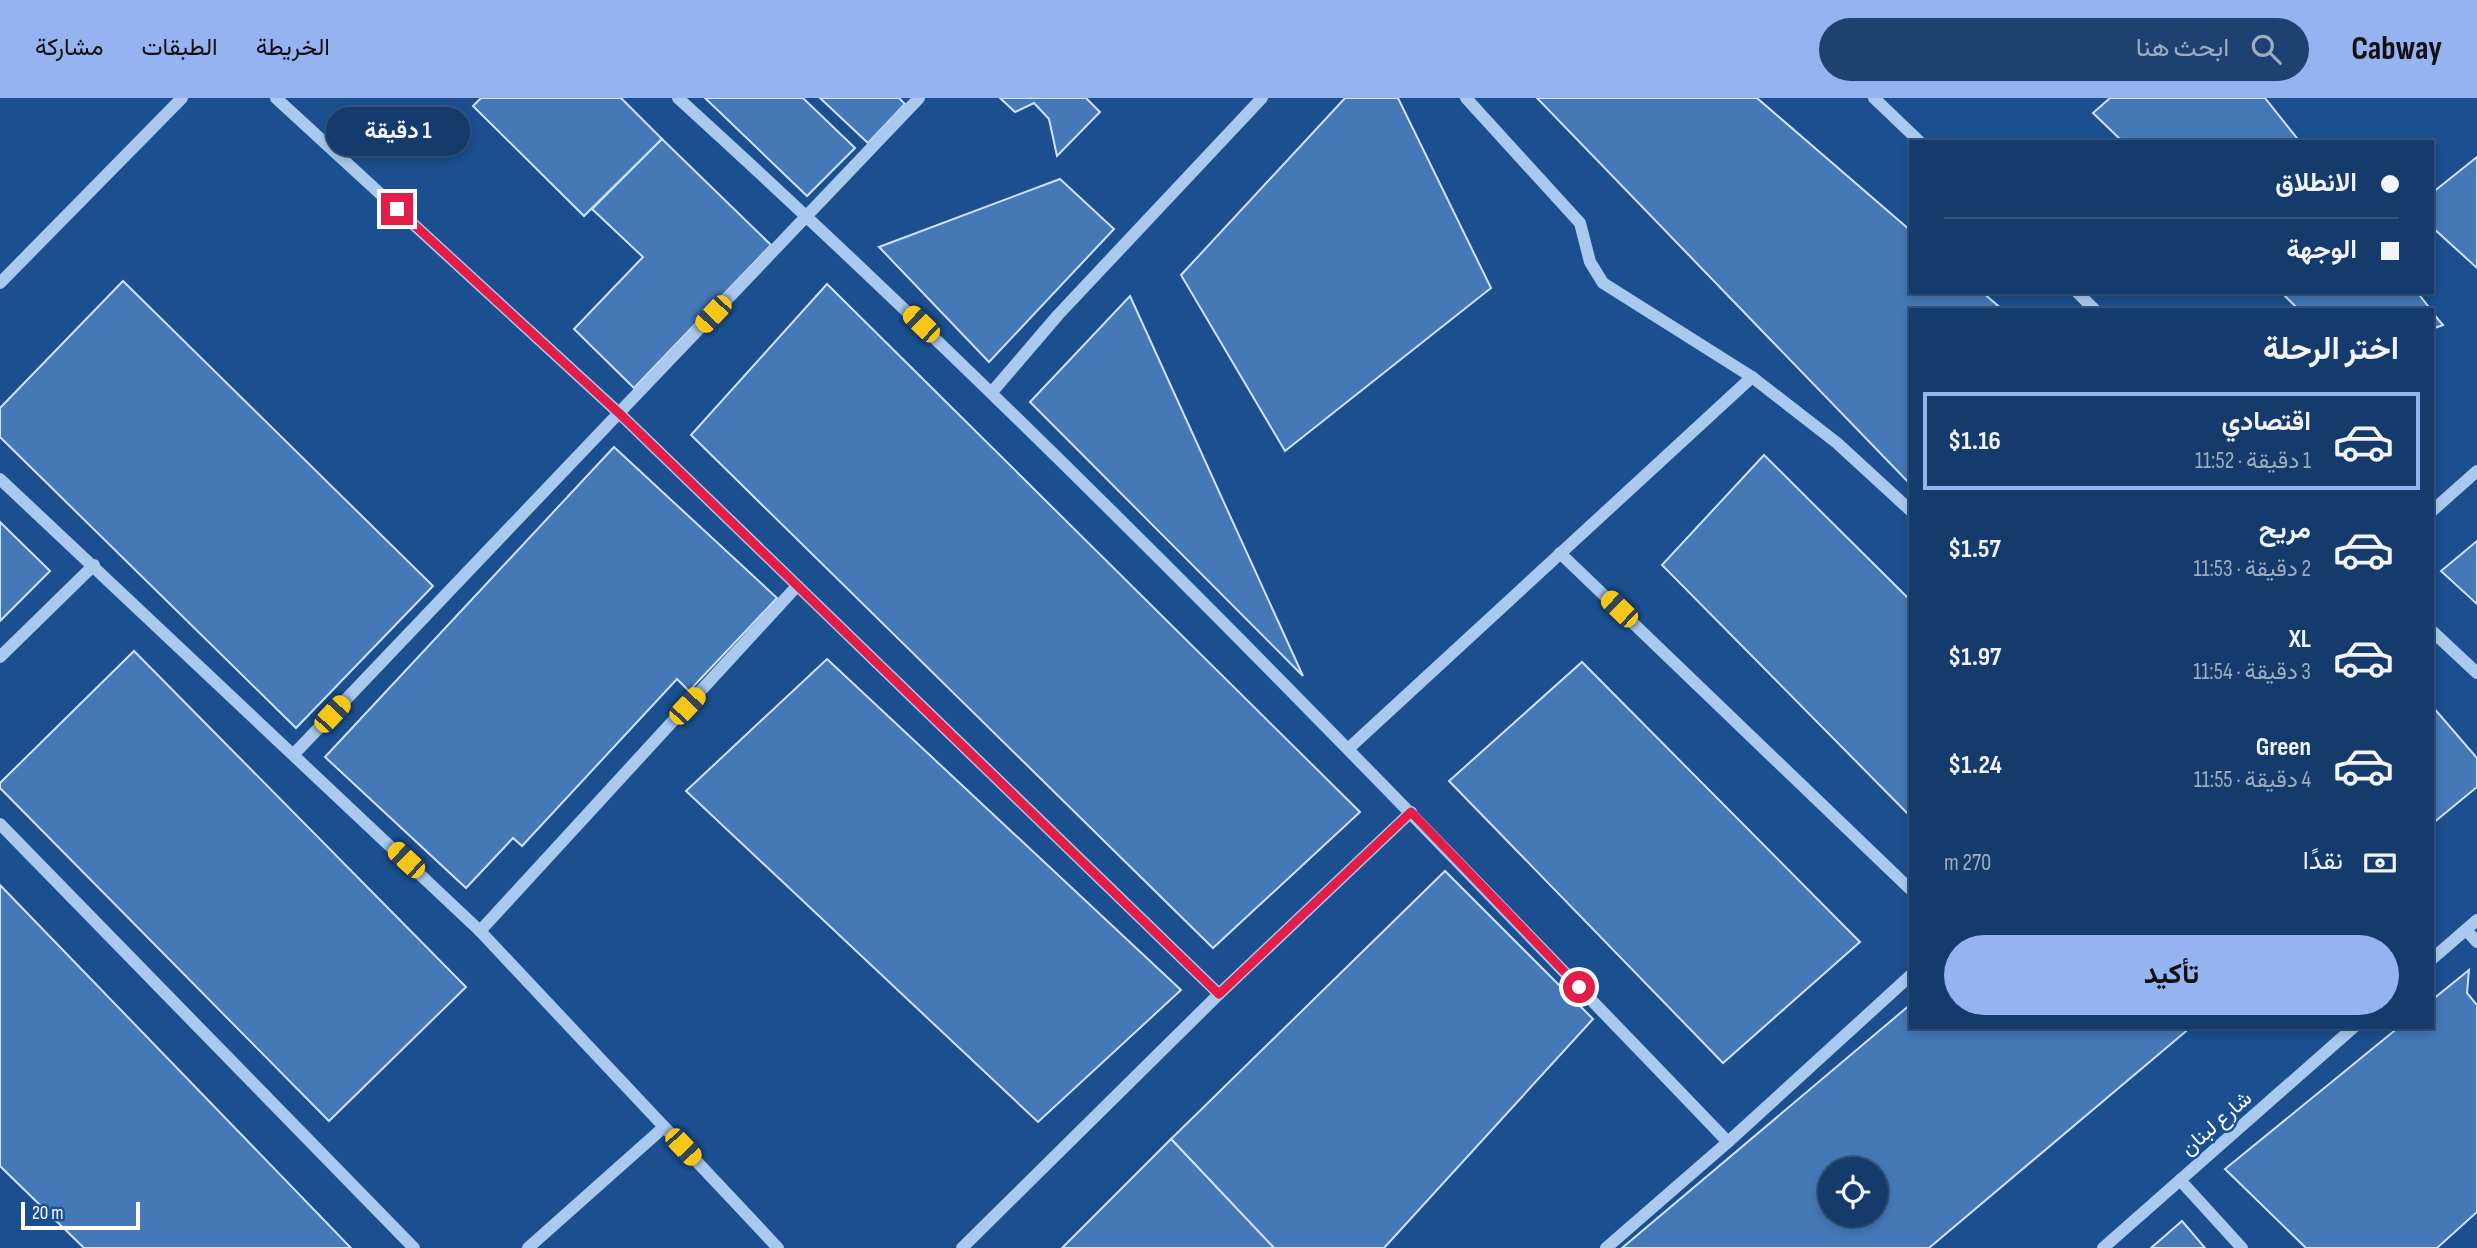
<!DOCTYPE html>
<html lang="ar">
<meta charset="utf-8">
<style>
body{margin:0;font-family:"Sofia Sans Condensed",Vazirmatn,sans-serif;background:#1d4271;color:#f1f3f6;direction:rtl;height:100vh;display:flex;flex-direction:column;font-size:26px;white-space:nowrap}
*{box-sizing:border-box;margin:0}
p{font-size:23px;color:#9dadc1}
.icon{flex:none;width:38px;height:38px;fill:none;stroke:currentColor;stroke-width:2;stroke-linecap:round;stroke-linejoin:round}
.map{position:relative;flex:1;overflow:hidden;direction:ltr}
.drawer{position:absolute;left:1909px;top:210px;width:525px;height:721px;display:flex;flex-direction:column;background:#143b6b;border-radius:0px;box-shadow:0 4px 10px #0003,0 0 0 2px #33557e;direction:rtl}
.drawer>*{flex:none}
.guide{position:absolute;left:1909px;top:42px;width:525px;height:154px;border-radius:0px;box-shadow:0 4px 10px #0003,0 0 0 2px #33557e;direction:rtl;display:grid;align-content:center;height:154px;padding:0 35px;background:#143b6b}
.controls{position:absolute;left:1818px;top:1059px;display:grid;gap:14px}
.controls a{display:grid;place-items:center;width:70px;height:70px;border-radius:50%;background:#143b6b;box-shadow:0 4px 10px #0003,0 0 0 2px #33557e;font-size:35px}
.scale{position:absolute;left:21px;bottom:18px;width:119px;box-sizing:border-box;padding-left:7px;border:4px solid #fff;border-top:0;font-size:19px;line-height:24px;white-space:nowrap;color:#fff;-webkit-text-stroke:5px #1b4f8f;paint-order:stroke}
.end{position:absolute;width:32px;height:32px;margin:-16px;border:9px solid #e11d48;background:#fff;box-shadow:0 0 0 4px #fff}
.from{border-radius:50%}
.bubble{position:absolute;height:49px;border-radius:24px;background:#143b6b;box-shadow:0 4px 10px #0003,0 0 0 2px #33557e;font-size:23px;font-weight:700;line-height:49px;text-align:center;direction:rtl}
.car{position:absolute;width:21px;height:42px;margin:-21px -10px;border-radius:9px;box-shadow:0 0 5px 2px #0007;background:linear-gradient(#f5c518 24%,#345 0 40%,#f5c518 0 76%,#345 0 86%,#f5c518 0)}
.guide b{display:flex;align-items:center;gap:24px;height:66px;font-size:26px}
.guide b+b{border-top:2px solid #33557e}
.guide i{width:18px;height:18px;background:#f1f3f6}
ul{padding:0;list-style:none}
li{display:flex;align-items:center;gap:21px;height:98px;margin:0 14px 10px;padding:0 21px;border:4px solid transparent;border-radius:0px}
li div{flex:1}
li b{display:block;font-size:26px}
li em{font-style:normal;font-weight:700}
li.selected{border-color:#95b2f1}
li>.icon{width:63px;height:63px;stroke-width:1.5}
h2{padding:0 35px;font-size:32px;line-height:84px}
.pay{display:flex;align-items:center;gap:18px;height:77px;padding:0 35px;font-size:26px}
.pay p{margin-inline-start:auto}
.primary-button{display:flex;gap:14px;margin-top:auto;padding:14px 35px}
.primary-button a{flex:1;height:80px;border-radius:42px;background:#95b2f1;color:#111;font-size:28px;font-weight:700;line-height:80px;text-align:center}
header{display:flex;align-items:center;gap:42px;box-sizing:border-box;height:98px;padding:0 35px;background:#95b2f1;color:#111}
header strong{font-size:33px}
nav{display:flex;gap:38px;margin-inline-start:auto;font-size:24px}
.search{width:490px;height:63px;background:#1d4271;display:flex;align-items:center;gap:18px;box-sizing:border-box;padding:0 24px;border-radius:38px;color:#9dadc1;font-size:26px}
.map>svg:first-child{display:block}
.building{fill:#4478b7;stroke:#cfe3fa;stroke-width:2;fill-rule:evenodd}
.lines{fill:none;stroke-linecap:round;stroke-linejoin:round}
.minor{stroke:#a9c9ee;stroke-width:12}
.route{stroke:#e11d48;stroke-width:9}
.labels{text-anchor:middle;stroke-width:5;stroke-linejoin:round;paint-order:stroke}
.street-label{font-size:21px;fill:#fff;stroke:#1b4f8f}
</style>
<header>
<strong>Cabway</strong>
<div class="search"><svg class="icon" aria-label="search" viewBox="0 0 24 24"><circle cx="10" cy="10" r="6"/><path d="M15 15l6 6"/></svg>ابحث هنا</div>
<nav><a>الخريطة</a><a>الطبقات</a><a>مشاركة</a></nav>
</header>
<div class="map">
<svg width="2477" height="1150" viewBox="0 0 2477 1150">
<rect width="100%" height="100%" fill="#1b4f8f"/>
<g class="building">
<polygon points="481,0 621,0 662,41 584,118 473,8"/>
<polygon points="705,0 803,0 855,50 807,98"/>
<polygon points="820,0 899,0 905,6 868,45"/>
<polygon points="1000,0 1086,0 1100,14 1057,58 1049,21 1034,5 1015,14"/>
<polygon points="1345,0 1398,0 1491,190 1285,353 1181,177"/>
<polygon points="1537,0 1757,0 1911,133 1911,194 1982,194 2003,212 1911,212 1911,387"/>
<polygon points="2110,0 2265,0 2300,44 2123,44 2093,15"/>
<polygon points="662,41 771,147 634,290 574,231 643,159 592,111"/>
<polygon points="2477,59 2477,170 2432,129 2432,95"/>
<polygon points="1060,81 1114,131 989,264 879,149"/>
<polygon points="123,183 433,488 296,630 0,339 0,310"/>
<polygon points="827,186 1360,714 1213,850 691,337"/>
<polygon points="2281,194 2417,194 2431,212 2299,212"/>
<polygon points="1130,198 1303,578 1030,304"/>
<polygon points="2432,214 2443,227 2432,231"/>
<polygon points="614,349 777,500 689,593 677,581 522,748 513,740 466,790 325,659"/>
<polygon points="1764,357 1911,503 1911,719 1662,467"/>
<polygon points="0,424 50,473 0,523"/>
<polygon points="2477,443 2477,506 2441,473"/>
<polygon points="134,553 466,889 329,1023 0,690 0,685"/>
<polygon points="827,561 1181,892 1038,1024 686,693"/>
<polygon points="1582,564 1860,844 1723,965 1449,683"/>
<polygon points="2432,608 2477,660 2477,689 2432,726"/>
<polygon points="1445,773 1593,921 1384,1150 1274,1150 1171,1041"/>
<polygon points="0,787 351,1150 84,1150 0,1068"/>
<polygon points="2469,872 2467,895 2477,907 2477,1114 2437,1150 2306,1150 2225,1071 2399,929 2432,929 2432,902"/>
<path d="M1911,906V929H2191L1929,1150H1622ZM1830,1071H1876V1116H1830Z"/>
<polygon points="1171,1041 1274,1150 1062,1150"/>
<polygon points="2182,1123 2205,1150 2151,1150"/>
</g>
<g class="lines">
<g class="minor">
<polyline points="276,0 620,316 1219,896"/>
<path d="M678,0C1043,332 1386,688 1728,1044"/>
<polyline points="1466,0 1580,125 1590,164 1603,185 1752,279 1837,345 1911,413"/>
<polyline points="1874,0 1920,44"/>
<polyline points="0,185 182,0"/>
<polyline points="2077,194 2095,212"/>
<polyline points="992,294 1058,217 1262,0"/>
<polyline points="0,381 480,833 778,1150"/>
<polyline points="2432,413 2477,373"/>
<polyline points="1560,455 1911,792"/>
<polyline points="2432,533 2477,575"/>
<polyline points="0,559 94,467"/>
<polyline points="1348,651 1752,279"/>
<polyline points="294,656 919,0"/>
<polyline points="0,726 414,1150"/>
<polyline points="2466,832 2477,844"/>
<polyline points="480,833 797,488"/>
<polyline points="2432,861 2477,822"/>
<polyline points="2180,1082 2242,1150"/>
<polyline points="528,1150 664,1029"/>
<polyline points="962,1150 1219,896 1411,714"/>
<polyline points="1606,1150 1728,1044 1911,877"/>
<polyline points="2103,1150 2354,929"/>
</g>
</g>
<g class="lines">
<polyline class="route" points="397,111 620,316 1219,896 1411,714 1579,889"/>
</g>
<g class="labels">
<g class="street-label">
<text transform="translate(2216 1025) rotate(-41)" y="7">شارع لبنان</text>
</g>
</g>
</svg>
<div class="controls">
<a><svg class="icon" aria-label="locate" viewBox="0 0 24 24"><circle cx="12" cy="12" r="6"/><path d="M12 2v4M12 18v4M2 12h4M18 12h4"/></svg></a>
</div>
<div class="scale">20 m</div>
<i class="end from" style="left:1579px;top:889px"></i>
<i class="end" style="left:397px;top:111px"></i>
<div class="bubble" style="left:326px;top:9px;width:144px">1 دقيقة</div>
<i class="car" style="left:713px;top:216px;rotate:223deg"></i>
<i class="car" style="left:921px;top:226px;rotate:314deg"></i>
<i class="car" style="left:1619px;top:511px;rotate:314deg"></i>
<i class="car" style="left:687px;top:608px;rotate:43deg"></i>
<i class="car" style="left:332px;top:616px;rotate:43deg"></i>
<i class="car" style="left:406px;top:762px;rotate:313deg"></i>
<i class="car" style="left:683px;top:1049px;rotate:137deg"></i>
<div class="guide">
<b><i class="from"></i>الانطلاق</b>
<b><i></i>الوجهة</b>
</div>
<section class="drawer">
<h2>اختر الرحلة</h2>
<ul>
<li class="selected"><svg class="icon" aria-label="car" viewBox="0 0 24 24"><path d="M5 17H2v-5l4-1 3-4h7l3 4 3 1v5h-3M9 17h6M6 11h13"/><circle cx="7" cy="17" r="2"/><circle cx="17" cy="17" r="2"/></svg><div><b>اقتصادي</b><p>1 دقيقة · 11:52</p></div><em>$1.16</em></li>
<li><svg class="icon" aria-label="car" viewBox="0 0 24 24"><path d="M5 17H2v-5l4-1 3-4h7l3 4 3 1v5h-3M9 17h6M6 11h13"/><circle cx="7" cy="17" r="2"/><circle cx="17" cy="17" r="2"/></svg><div><b>مريح</b><p>2 دقيقة · 11:53</p></div><em>$1.57</em></li>
<li><svg class="icon" aria-label="car" viewBox="0 0 24 24"><path d="M5 17H2v-5l4-1 3-4h7l3 4 3 1v5h-3M9 17h6M6 11h13"/><circle cx="7" cy="17" r="2"/><circle cx="17" cy="17" r="2"/></svg><div><b>XL</b><p>3 دقيقة · 11:54</p></div><em>$1.97</em></li>
<li><svg class="icon" aria-label="car" viewBox="0 0 24 24"><path d="M5 17H2v-5l4-1 3-4h7l3 4 3 1v5h-3M9 17h6M6 11h13"/><circle cx="7" cy="17" r="2"/><circle cx="17" cy="17" r="2"/></svg><div><b>Green</b><p>4 دقيقة · 11:55</p></div><em>$1.24</em></li>
</ul>
<div class="pay"><svg class="icon" aria-label="cash" viewBox="0 0 24 24"><path d="M3 7h18v10H3z"/><circle cx="12" cy="12" r="2"/></svg>نقدًا<p>270 m</p></div>
<div class="primary-button"><a>تأكيد</a></div>
</section>
</div>
